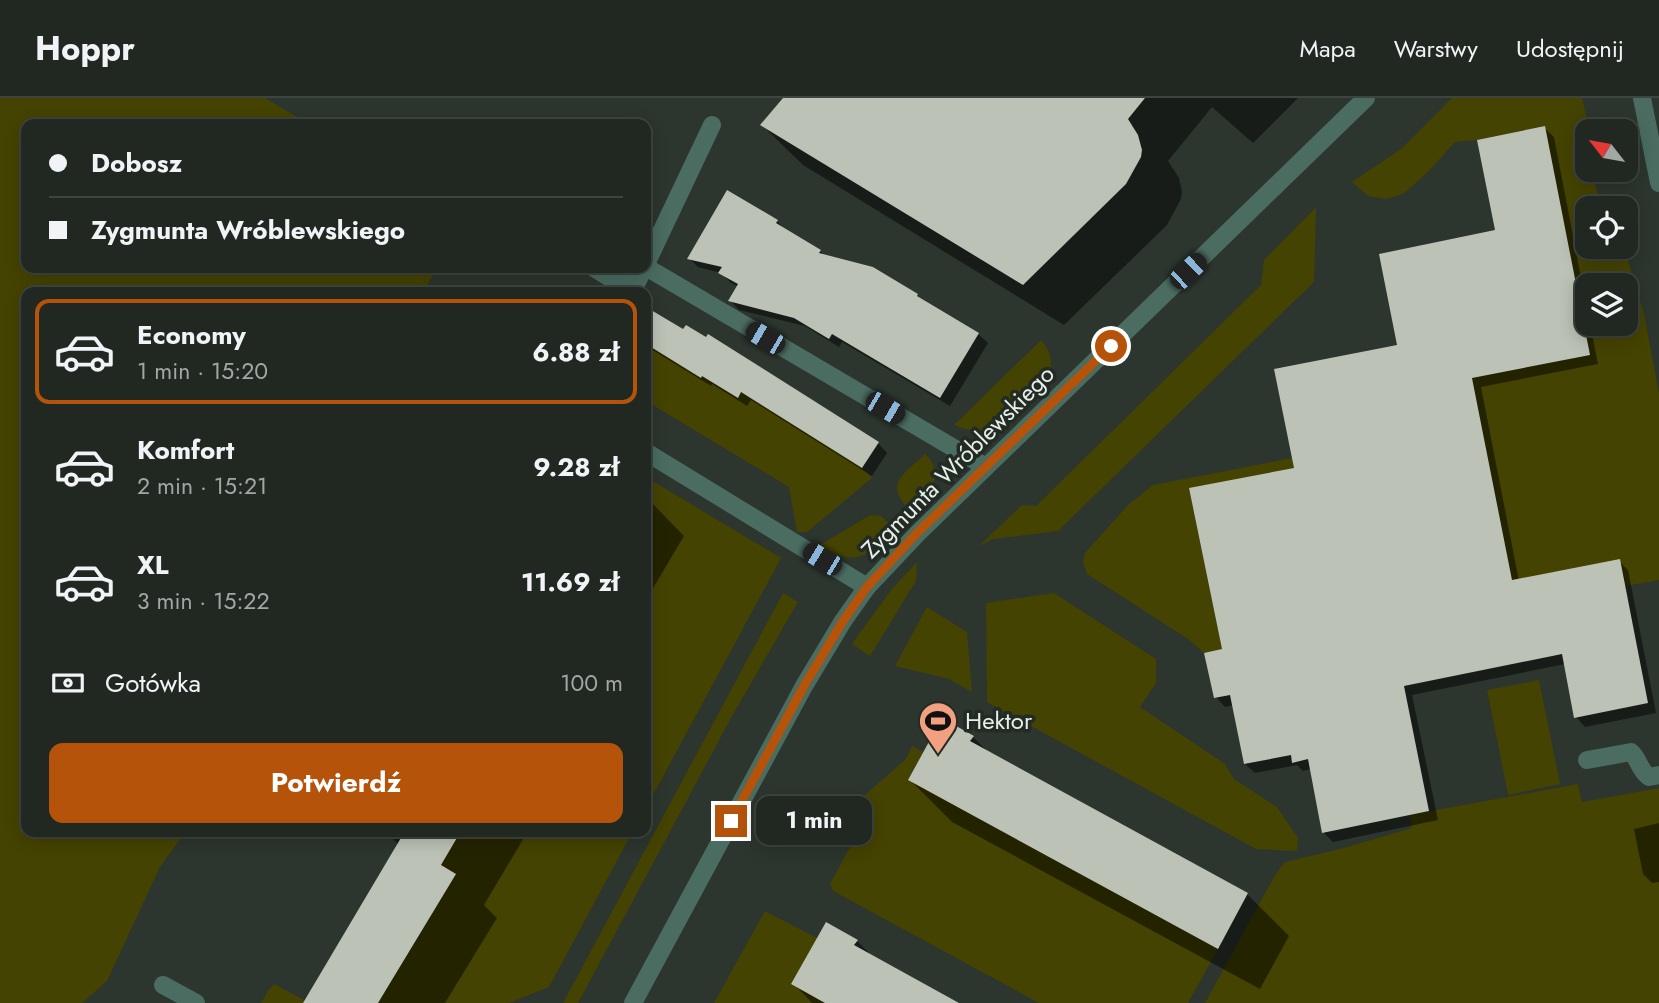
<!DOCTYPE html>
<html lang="pl">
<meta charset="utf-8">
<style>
body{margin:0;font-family:Jost,sans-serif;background:#2d342f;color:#f1f3f6;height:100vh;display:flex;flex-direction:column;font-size:26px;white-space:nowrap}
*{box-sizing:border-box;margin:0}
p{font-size:23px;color:#a2a6a5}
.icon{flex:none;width:38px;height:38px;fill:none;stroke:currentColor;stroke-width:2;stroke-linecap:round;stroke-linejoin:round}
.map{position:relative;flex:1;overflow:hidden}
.details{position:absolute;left:21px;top:189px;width:630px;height:550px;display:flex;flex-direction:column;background:#212822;border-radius:14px;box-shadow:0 4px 18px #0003,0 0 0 2px #3e4440}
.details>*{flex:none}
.top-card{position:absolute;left:21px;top:21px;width:630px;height:154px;border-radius:14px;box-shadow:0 4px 18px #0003,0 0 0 2px #3e4440;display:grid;align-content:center;height:154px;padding:0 28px;background:#212822}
.needle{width:46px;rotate:301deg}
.controls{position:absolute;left:1575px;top:21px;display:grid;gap:14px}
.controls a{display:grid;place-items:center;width:63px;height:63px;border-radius:14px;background:#212822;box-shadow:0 4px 18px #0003,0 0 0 2px #3e4440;font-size:35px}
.end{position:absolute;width:32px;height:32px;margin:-16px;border:9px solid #b45309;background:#fff;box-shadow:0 0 0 4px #fff}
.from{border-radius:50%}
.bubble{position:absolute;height:49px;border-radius:14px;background:#212822;box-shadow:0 4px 18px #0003,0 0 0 2px #3e4440;font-size:23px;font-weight:700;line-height:49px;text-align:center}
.car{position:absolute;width:21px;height:42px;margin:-21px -10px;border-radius:9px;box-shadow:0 0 5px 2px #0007;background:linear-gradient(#222 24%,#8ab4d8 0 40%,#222 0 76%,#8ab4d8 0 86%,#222 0)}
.top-card b{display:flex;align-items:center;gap:24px;height:66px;font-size:26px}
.top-card b+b{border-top:2px solid #3e4440}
.top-card i{width:18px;height:18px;background:#f1f3f6}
ul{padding:12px 0 0;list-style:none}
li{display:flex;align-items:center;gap:21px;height:105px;margin:0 14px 10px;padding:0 14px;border:4px solid transparent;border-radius:14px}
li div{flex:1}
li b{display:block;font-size:26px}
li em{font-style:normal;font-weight:700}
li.active{border-color:#b45309}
li>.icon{width:63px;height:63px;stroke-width:1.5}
.pay{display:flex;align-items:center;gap:18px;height:77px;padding:0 28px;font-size:26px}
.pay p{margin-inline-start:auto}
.primary-button{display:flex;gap:14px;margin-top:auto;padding:14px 28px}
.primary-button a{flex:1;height:80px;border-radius:14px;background:#b45309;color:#fff;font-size:28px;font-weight:700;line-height:80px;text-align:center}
header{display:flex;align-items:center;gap:42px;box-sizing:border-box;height:98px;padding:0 35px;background:#212822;border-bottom:2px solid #3e4440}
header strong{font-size:33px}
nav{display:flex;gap:38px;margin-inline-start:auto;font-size:24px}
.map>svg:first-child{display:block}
.green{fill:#454301;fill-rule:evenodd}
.shadow{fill:#0007}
.building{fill:#bcc2b6}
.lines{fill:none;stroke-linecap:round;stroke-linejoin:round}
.minor{stroke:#4a6c61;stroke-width:18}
.route{stroke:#b45309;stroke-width:9}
.labels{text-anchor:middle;stroke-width:7;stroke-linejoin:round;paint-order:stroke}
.street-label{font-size:24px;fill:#e8eee9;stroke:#222b24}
.poi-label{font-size:24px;fill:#e8eee9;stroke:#222b24;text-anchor:start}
</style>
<header>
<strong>Hoppr</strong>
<nav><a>Mapa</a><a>Warstwy</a><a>Udostępnij</a></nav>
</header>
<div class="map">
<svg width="1659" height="905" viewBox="0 0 1659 905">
<rect width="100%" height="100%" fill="#2c352e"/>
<g class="green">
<polygon points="0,0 265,0 309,26 26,26 26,170 436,170 424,194 26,194 26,733 186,733 160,769 107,883 82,905 0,905"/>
<path d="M1452,0H1582L1590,33H1587V72H1590L1601,104L1610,102L1612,110H1587V149H1624L1644,216L1659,295V482L1625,488L1518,512L1455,191L1522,270L1589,257L1545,28L1477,42L1455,44L1427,75L1403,96L1387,101L1368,98L1352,84L1401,51ZM1587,187H1626V226H1587Z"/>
<polygon points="1316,109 1314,184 1058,433 993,441 978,449 1022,407 1036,408 1261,187 1264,162"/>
<path d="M1041,242C1065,269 1041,290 1020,309C1011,318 1003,327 990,331C977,335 966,332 954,327Z"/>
<polygon points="648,247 701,280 702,278 737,299 758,268 762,307 862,370 872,380 807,434 797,434 789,389 646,303 646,254"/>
<path d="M925,356C947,375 928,401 912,415C883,386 901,379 925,356Z"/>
<polygon points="1292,360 1328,549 1269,375 1189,391 1222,551 1204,555 1188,541 1087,476 1083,465 1085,455 1128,407 1153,387"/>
<polygon points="646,379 781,460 646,710"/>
<path d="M870,417L881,418L895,432C882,447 863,465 841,458C834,456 827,451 820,447Z"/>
<polygon points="917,464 916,483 870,558 852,546 891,492"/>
<polygon points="783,495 798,504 731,620 578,905 563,905"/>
<polygon points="1054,495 1156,561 1156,585 1140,609 1225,666 1234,681 1277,709 1298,740 1297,753 1256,751 987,604 986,505"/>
<polygon points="927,509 967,534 972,594 949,581 895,568"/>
<polygon points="1539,582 1560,686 1508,697 1487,592"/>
<polygon points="912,648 923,654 908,681 1218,851 1188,905 1039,905 833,793 830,786 856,738 837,726 843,716 906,661"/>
<polygon points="1578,686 1582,704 1659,690 1659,905 1205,905 1275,777 1285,764 1344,750 1412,730 1409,717"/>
<polygon points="461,733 633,733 549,889 509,905 378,905 455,777 441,767"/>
<polygon points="765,813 817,840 792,886 825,905 714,905"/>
<polygon points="274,886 304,902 303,905 261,905 268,893"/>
</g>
<g class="shadow">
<polygon points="785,0 1298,0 1253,45 1212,9 1168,63 1179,80 1182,94 1181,101 1167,127 1064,227 803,67 762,27"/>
<polygon points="1544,30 1554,39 1587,211 1587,226 1590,226 1598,266 1481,289 1519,483 1619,463 1628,472 1656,615 1585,629 1576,619 1565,566 1412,597 1438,722 1333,744 1323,734 1311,671 1303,673 1297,667 1255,675 1245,666 1234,607 1225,609 1216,599 1224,553 1296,372 1497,134"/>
<polygon points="777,123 786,133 820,153 825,158 917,197 926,206 978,236 988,245 950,308 842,244 839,249 805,228 739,212 730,202 738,189 730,184 721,175 698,169 689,160"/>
<polygon points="646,211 878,345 887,355 872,378 751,302 747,308 712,286 711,288 646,248"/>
<polygon points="646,399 684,438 646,502"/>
<polygon points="973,639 989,655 1247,796 1289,838 1260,891 952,724 910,682"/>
<polygon points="1659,725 1659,784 1652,785 1643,776 1634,731"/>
<polygon points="387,733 528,733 484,807 497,820 445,905 305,905 399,747 386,734"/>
<polygon points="857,843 874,860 956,905 812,905 794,886"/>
</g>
<g class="building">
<polygon points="783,0 1145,0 1128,21 1138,37 1142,52 1141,59 1126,86 1023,187 760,27"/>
<polygon points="1545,28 1590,257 1472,280 1512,482 1620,461 1648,605 1574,620 1562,556 1404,588 1429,713 1322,735 1308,661 1292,665 1291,657 1244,666 1230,597 1214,600 1204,555 1222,551 1189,390 1294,370 1274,271 1397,247 1379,156 1495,132 1477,42"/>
<polygon points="727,92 778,122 776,125 821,152 819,155 873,169 918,196 917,198 979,235 940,300 832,236 829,241 794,220 728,203 738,186 718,175 722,169 687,161"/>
<polygon points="646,209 683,231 686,227 706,239 708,236 879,344 862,370 741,294 738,300 702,278 701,280 646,246"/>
<polygon points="942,620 974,638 970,643 1248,795 1218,851 908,682"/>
<polygon points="405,733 461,733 441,767 456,776 378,905 303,905"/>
<polygon points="826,824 858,842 854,847 959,905 825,905 791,886"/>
</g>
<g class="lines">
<g class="minor">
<polyline points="1642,0 1659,85"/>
<polyline points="646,166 712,27"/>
<polyline points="646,169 986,369"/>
<polyline points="594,170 616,184 643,170"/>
<polyline points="632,194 644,170"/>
<polyline points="646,354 867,489"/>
<path d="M1587,662L1631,654C1639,661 1639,672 1649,679L1659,677"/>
<polyline points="163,887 196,905"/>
<polyline points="633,905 804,588 843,523 867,489 917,436 1366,0"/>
</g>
</g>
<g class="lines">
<polyline class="route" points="731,723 804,588 843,523 867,489 916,436 1111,248"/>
</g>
<defs>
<g id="stadium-pin" transform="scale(2.0125)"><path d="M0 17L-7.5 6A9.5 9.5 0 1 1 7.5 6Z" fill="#f2a080" stroke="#222b24"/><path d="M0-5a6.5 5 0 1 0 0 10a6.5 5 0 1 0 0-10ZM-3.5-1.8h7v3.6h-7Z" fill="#111"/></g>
</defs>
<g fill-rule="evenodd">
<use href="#stadium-pin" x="938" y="623"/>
</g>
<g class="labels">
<g class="street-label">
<text transform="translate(958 364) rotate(-45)" y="8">Zygmunta Wróblewskiego</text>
</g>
<g class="poi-label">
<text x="965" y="631">Hektor</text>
</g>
</g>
</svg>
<div class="controls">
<a><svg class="needle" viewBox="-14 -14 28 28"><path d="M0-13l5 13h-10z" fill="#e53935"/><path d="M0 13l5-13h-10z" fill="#a2a6a5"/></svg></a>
<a><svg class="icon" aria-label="locate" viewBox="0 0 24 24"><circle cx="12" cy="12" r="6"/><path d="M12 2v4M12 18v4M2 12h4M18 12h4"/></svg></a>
<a><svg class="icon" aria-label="layers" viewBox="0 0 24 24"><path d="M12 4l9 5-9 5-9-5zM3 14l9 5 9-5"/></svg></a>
</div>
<i class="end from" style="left:1111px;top:248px"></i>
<i class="end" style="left:731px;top:723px"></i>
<div class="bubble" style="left:756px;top:698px;width:116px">1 min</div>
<i class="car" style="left:1188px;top:173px;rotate:46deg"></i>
<i class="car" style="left:765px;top:240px;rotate:300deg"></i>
<i class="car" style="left:885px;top:310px;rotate:120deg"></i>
<i class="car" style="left:822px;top:461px;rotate:301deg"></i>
<div class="top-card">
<b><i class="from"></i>Dobosz</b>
<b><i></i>Zygmunta Wróblewskiego</b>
</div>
<section class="details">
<ul>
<li class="active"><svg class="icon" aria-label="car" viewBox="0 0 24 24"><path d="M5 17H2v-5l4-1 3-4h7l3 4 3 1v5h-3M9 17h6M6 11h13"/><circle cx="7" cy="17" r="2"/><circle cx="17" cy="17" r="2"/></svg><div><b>Economy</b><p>1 min · 15:20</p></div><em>6.88 zł</em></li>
<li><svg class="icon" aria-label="car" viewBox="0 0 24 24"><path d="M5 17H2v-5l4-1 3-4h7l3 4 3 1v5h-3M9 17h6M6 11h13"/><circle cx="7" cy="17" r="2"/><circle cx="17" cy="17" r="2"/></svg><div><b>Komfort</b><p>2 min · 15:21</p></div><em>9.28 zł</em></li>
<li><svg class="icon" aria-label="car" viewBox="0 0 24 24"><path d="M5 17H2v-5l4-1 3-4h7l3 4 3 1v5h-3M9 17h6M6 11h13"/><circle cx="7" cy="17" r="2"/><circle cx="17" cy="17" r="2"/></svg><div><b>XL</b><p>3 min · 15:22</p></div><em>11.69 zł</em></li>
</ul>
<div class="pay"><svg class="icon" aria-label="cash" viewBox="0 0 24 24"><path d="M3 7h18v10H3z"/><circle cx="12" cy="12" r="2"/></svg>Gotówka<p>100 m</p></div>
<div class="primary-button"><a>Potwierdź</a></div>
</section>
</div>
